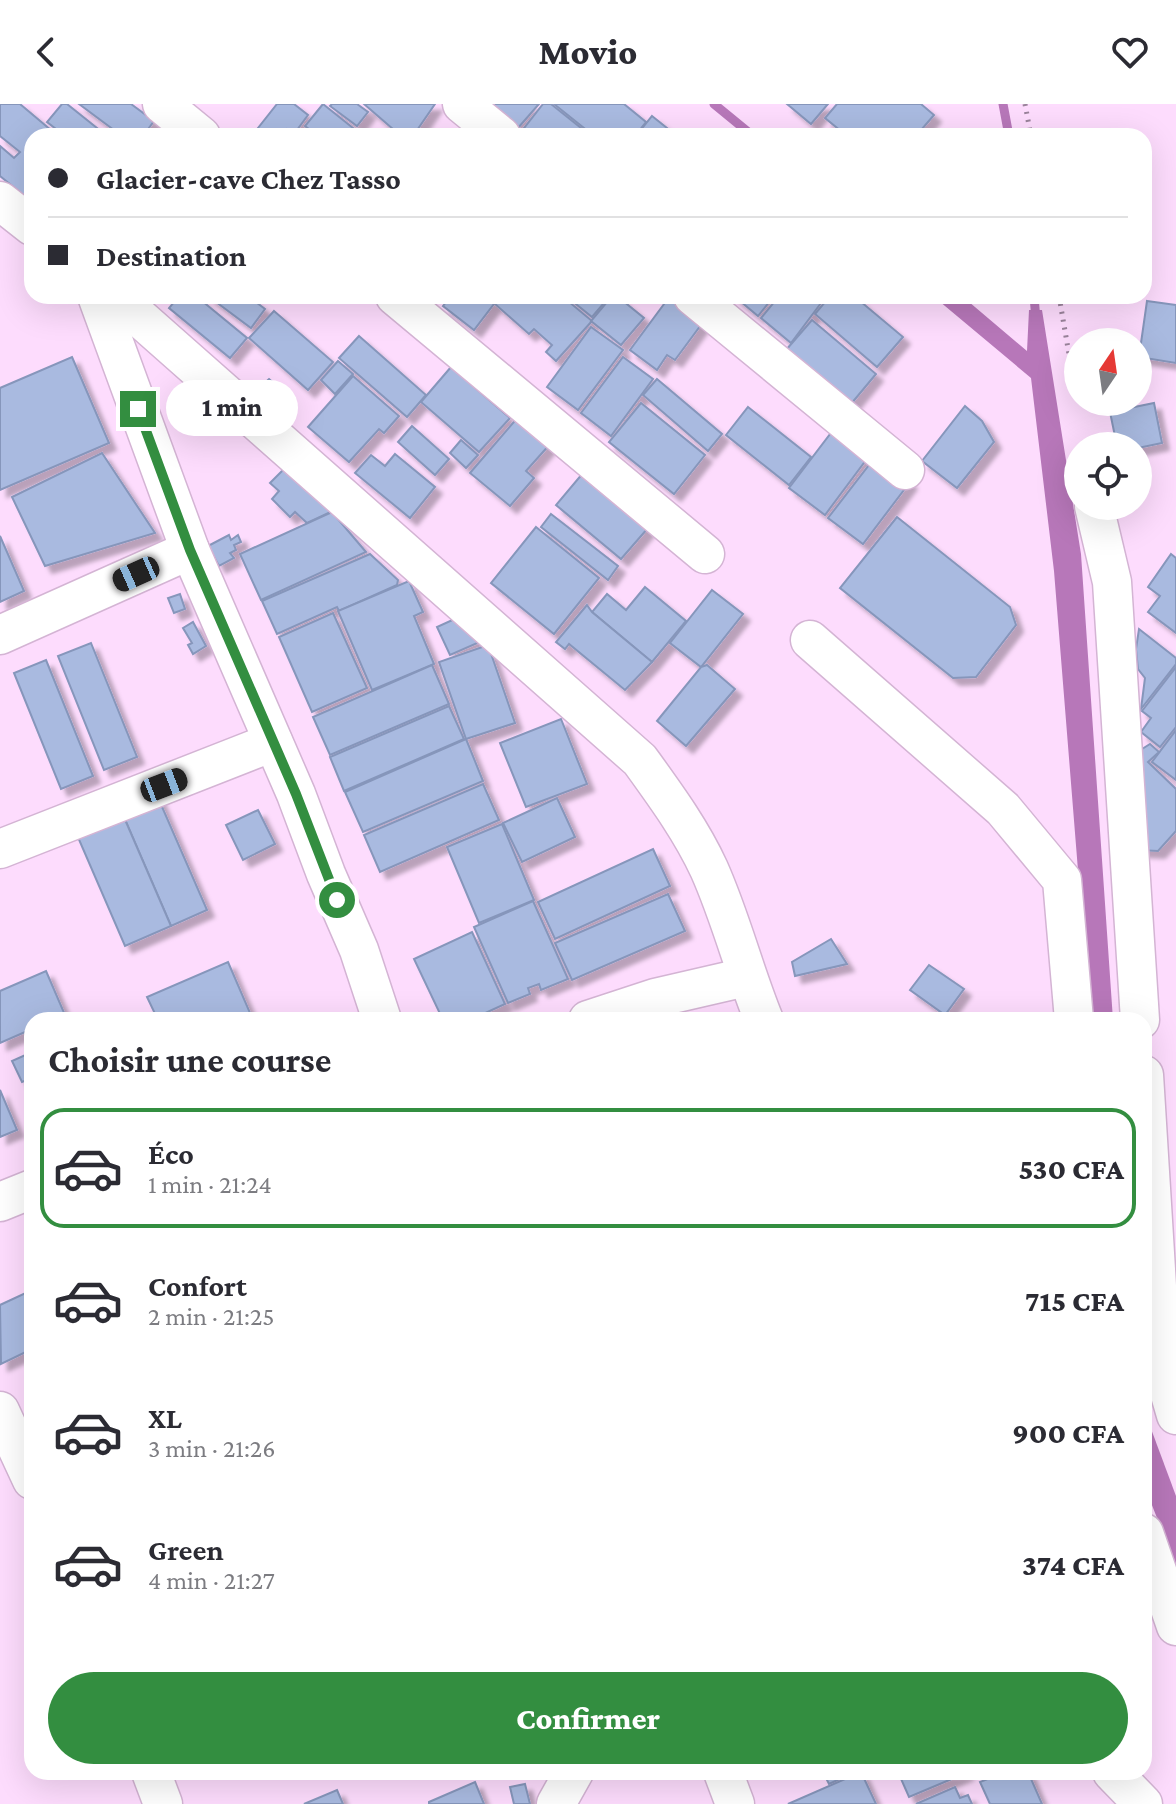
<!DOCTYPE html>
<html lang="fr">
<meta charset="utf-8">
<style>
body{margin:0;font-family:"Crimson Pro",serif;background:#f2f2f3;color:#2b2b33;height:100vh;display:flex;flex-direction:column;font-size:30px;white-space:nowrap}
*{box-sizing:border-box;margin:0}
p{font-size:26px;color:#7c7c81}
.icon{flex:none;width:44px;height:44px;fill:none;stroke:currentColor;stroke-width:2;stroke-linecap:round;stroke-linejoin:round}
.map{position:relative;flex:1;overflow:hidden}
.drawer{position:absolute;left:24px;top:908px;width:1128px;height:768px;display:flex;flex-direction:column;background:#fff;border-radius:24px;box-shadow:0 8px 32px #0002}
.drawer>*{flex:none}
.top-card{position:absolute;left:24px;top:24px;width:1128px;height:176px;border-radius:24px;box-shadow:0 8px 32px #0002;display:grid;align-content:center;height:176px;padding:0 24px;background:#fff}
.needle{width:52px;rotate:13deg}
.fabs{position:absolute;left:1064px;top:224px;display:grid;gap:16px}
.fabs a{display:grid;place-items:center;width:88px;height:88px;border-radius:50%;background:#fff;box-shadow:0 8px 32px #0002;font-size:40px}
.end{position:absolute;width:36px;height:36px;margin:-18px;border:10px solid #338e40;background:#fff;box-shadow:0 0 0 4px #fff}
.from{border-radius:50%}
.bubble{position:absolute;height:56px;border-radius:28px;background:#fff;box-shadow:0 8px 32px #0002;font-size:26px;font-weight:800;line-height:56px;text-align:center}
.car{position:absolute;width:24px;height:48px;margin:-24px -12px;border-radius:10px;box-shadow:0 0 6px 2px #0007;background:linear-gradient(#222 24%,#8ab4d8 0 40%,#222 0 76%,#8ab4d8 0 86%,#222 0)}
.top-card b{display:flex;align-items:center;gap:28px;height:76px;font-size:30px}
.top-card b+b{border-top:2px solid #e1e1e2}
.top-card i{width:20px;height:20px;background:#2b2b33}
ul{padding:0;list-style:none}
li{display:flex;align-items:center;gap:24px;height:120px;margin:0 16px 12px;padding:0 8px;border:4px solid transparent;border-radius:24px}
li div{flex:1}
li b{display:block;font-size:30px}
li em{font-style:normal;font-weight:800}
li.selected{border-color:#338e40}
li>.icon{width:72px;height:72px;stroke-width:1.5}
h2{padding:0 24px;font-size:36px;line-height:96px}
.cta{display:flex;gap:16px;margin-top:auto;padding:16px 24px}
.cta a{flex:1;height:92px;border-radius:48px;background:#338e40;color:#fff;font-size:32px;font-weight:800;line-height:92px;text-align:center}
header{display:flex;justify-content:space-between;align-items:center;height:104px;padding:0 24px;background:#fff;font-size:36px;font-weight:800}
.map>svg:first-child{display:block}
.water{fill:#b777b9}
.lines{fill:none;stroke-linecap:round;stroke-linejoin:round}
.stream{stroke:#b777b9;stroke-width:9}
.building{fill:#a9bae0;stroke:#8696bb;stroke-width:2;filter:url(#shadow)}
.minor-casing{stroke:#d4b4d4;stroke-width:41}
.path{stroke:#9a839b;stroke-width:5;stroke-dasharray:2 6;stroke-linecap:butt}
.minor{stroke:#fff;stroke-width:38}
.route{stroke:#338e40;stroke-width:10}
</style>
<header><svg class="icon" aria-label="back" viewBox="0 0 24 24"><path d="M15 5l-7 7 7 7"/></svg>Movio<svg class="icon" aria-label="heart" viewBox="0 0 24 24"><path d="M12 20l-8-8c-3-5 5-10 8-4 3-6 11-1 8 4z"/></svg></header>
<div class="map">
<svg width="1176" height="1700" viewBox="0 0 1176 1700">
<defs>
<filter id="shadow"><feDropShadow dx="7" dy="7" stdDeviation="2" flood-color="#0004"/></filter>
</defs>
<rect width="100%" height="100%" fill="#fddcfd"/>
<g class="water">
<polygon points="944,192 962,192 1027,247 1029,206 1042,206 1081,450 1113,916 1090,916 1054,467 1031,274 939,197"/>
<polygon points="1144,1306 1176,1392 1176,1462 1144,1381"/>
</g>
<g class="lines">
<g class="stream">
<polyline points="714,0 753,32"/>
<polyline points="1003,0 1009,32"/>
<polyline points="1034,192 1036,216"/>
</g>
</g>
<g class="building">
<polygon points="0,0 20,0 58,32 32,32 32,98 0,72 0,42 14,54 20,48 0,32"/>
<polygon points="62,0 67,0 107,32 65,32 47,18"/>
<polygon points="79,0 131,0 154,17 143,32 122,32"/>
<polygon points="277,0 294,0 308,11 294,30 287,25 281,32 269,32 258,24"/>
<polygon points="323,0 363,32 318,32 305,22"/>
<polygon points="332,0 357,0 368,8 357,22 330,2"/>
<polygon points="364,0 435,0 413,32 401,32"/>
<polygon points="490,0 539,0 518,24"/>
<polygon points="543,0 551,0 591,32 525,32 521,28"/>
<polygon points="554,0 624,0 646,18 635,32 594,32"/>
<polygon points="787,0 828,0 811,20"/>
<polygon points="837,0 921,0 934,11 916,32 847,32 825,14"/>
<polygon points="652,12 677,32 636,32"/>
<polygon points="179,192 196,192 247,234 230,254 169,204"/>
<polygon points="208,192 248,192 265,205 251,224"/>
<polygon points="451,192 500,192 474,226 443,202"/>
<polygon points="502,192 562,192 592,217 556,257 546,248 552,241 534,225 529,230 495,200"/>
<polygon points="566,192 610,192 592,213"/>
<polygon points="612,192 617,192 644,214 621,241 591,217"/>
<polygon points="670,192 683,192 709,210 675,256 667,251 657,266 630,246"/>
<polygon points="734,192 774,192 758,212"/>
<polygon points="779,192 813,192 821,199 791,239 761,214"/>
<polygon points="830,192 854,192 903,233 877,263 815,210"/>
<polygon points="1147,197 1176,201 1176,259 1139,253"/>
<polygon points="274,207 333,258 308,286 249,234"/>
<polygon points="812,216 876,270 851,300 786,246"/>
<polygon points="591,223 623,246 578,306 547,283"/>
<polygon points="359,232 426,291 407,313 339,254"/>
<polygon points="72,253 109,339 0,386 0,284"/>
<polygon points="623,253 653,275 611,332 581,309"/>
<polygon points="338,257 353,270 335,290 321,276"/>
<polygon points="451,263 510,314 479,348 421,298"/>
<polygon points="353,272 399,312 384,329 379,325 349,358 308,323"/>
<polygon points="269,275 279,284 267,296 257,286"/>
<polygon points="657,275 722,330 708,347 643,291"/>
<polygon points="641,299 705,351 674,390 609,338"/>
<polygon points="1154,299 1162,339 1138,344 1117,342 1110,308"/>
<polygon points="965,302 982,317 994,338 957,384 922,357"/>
<polygon points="748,303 811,353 789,381 726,331"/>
<polygon points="519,312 551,339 526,367 534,374 510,402 470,369"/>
<polygon points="837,321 872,348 825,411 789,384"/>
<polygon points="412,322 449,355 435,371 398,338"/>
<polygon points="461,336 478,351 466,364 450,349"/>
<polygon points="102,349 155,429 45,462 12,393"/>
<polygon points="395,350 435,383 410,414 355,369 371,351 385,362"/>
<polygon points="876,352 910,378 863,440 828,414"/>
<polygon points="289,360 335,406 307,419 295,408 290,413 272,395 279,387 270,379"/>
<polygon points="583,369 648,424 621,455 556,401"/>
<polygon points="332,408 366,448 261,496 240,450"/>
<polygon points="551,410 618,462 608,476 541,423"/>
<polygon points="897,413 1010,503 1016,521 976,573 953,574 840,484"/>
<polygon points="536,423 599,474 554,530 491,479"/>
<polygon points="229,431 231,436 238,431 241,438 234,441 236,446 230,449 234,454 219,462 208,442"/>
<polygon points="0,432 24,487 0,498"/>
<polygon points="370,450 398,476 397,481 339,507 337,503 277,530 262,497"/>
<polygon points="1171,450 1176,454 1176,529 1148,508 1160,492 1148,483"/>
<polygon points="409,477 423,508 414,512 434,560 372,586 338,507"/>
<polygon points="645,483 686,517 652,558 592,508 607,490 626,506"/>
<polygon points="712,486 743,510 701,563 670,539"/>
<polygon points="180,490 185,505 174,509 168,494"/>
<polygon points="587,501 592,508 652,558 625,586 569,540 565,545 556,538"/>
<polygon points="333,509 367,584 312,608 279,533"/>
<polygon points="459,513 482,537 450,551 437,523"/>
<polygon points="193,518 206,542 193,550 188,541 192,539 183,524"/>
<polygon points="1139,525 1176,554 1176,560 1141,605 1145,574 1138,565 1136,545"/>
<polygon points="91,539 137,653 104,666 58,552"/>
<polygon points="488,541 515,619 466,635 439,558"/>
<polygon points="46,556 93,672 61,685 14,569"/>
<polygon points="432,561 449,600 330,651 313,613"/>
<polygon points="707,561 735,585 686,642 657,617 701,563"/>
<polygon points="1176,563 1176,623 1160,643 1141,628 1151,614 1142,607"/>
<polygon points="449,602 464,635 344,687 330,653"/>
<polygon points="561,615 587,680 526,703 500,639"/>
<polygon points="1176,626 1176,676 1152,658"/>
<polygon points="466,635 483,677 363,728 345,688"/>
<polygon points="1150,640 1159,648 1148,658 1176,685 1176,727 1158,747 1138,746 1139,647"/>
<polygon points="483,680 499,716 380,768 364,731"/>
<polygon points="156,689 207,806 171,822 120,704"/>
<polygon points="557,694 575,733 522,758 503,719"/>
<polygon points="120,704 171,822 125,842 74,724"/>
<polygon points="258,706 275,740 243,756 226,721"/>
<polygon points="502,720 534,796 479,819 447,743"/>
<polygon points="653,745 670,782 555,835 538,798"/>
<polygon points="668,790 685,827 572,876 555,839"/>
<polygon points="533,797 568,875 541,886 539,880 528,884 530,890 508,899 474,823"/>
<polygon points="472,828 505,900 470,916 443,916 414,855"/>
<polygon points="831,835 847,860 795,872 792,858"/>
<polygon points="228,858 253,916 158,916 147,893"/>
<polygon points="929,861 964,885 945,911 910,886"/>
<polygon points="46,867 65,911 53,916 32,916 32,925 0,939 0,887"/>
<polygon points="32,948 32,974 22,978 12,957"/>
<polygon points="0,986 17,1026 0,1033"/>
<polygon points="32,1186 32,1245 1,1260 0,1201"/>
<polygon points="823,1668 855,1668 829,1680"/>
<polygon points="861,1668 876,1700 788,1700"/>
<polygon points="898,1668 966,1668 966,1669 909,1693"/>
<polygon points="1005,1668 1028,1668 1042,1700 990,1700 980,1678"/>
<polygon points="475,1678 484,1700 429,1700 429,1698"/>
<polygon points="525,1680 530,1700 514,1700 510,1683"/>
<polygon points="955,1683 960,1694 968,1691 972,1700 916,1700"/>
<polygon points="337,1686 343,1700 304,1700"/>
</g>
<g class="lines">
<g class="minor-casing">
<g id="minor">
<polyline points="162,0 201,32"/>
<polyline points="462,0 501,32"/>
<polyline points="0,97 32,122"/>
<polyline points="97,192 190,446 296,690 326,770 359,846 382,916"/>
<path d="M115,192L640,656C666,692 691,726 709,765C731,814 744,867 764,916"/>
<polyline points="395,192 705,450"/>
<polyline points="693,192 905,366"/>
<polyline points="1094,402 1112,478 1140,916"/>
<polyline points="0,531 190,446"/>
<polyline points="810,536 1003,705 1062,776 1074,916"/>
<polyline points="0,745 273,638"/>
<polyline points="588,916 655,894 746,873"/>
<polyline points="1144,971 1162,1263 1176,1311"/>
<polyline points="0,1098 32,1085"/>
<polyline points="0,1307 32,1376"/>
<polyline points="1144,1429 1176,1522"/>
<polyline points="151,1668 163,1700"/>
<polyline points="723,1668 735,1700"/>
<polyline points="1112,1668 1143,1700"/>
<polyline points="556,1700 574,1668"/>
</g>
</g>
<g class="path">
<polyline points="1025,0 1031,32"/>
<polyline points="1059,192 1070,256"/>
</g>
<use href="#minor" class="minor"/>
</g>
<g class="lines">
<polyline class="route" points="138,305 190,446 296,690 337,796"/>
</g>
</svg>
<div class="fabs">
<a><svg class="needle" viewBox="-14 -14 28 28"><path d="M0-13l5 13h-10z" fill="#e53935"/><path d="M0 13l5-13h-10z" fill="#7c7c81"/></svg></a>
<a><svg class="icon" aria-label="locate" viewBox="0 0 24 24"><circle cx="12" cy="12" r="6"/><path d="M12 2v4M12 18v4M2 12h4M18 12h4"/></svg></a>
</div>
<i class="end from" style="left:337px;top:796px"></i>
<i class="end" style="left:138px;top:305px"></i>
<div class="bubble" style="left:166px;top:276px;width:132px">1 min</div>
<i class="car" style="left:136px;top:470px;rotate:246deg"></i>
<i class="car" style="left:164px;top:681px;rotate:69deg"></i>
<div class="top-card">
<b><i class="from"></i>Glacier-cave Chez Tasso</b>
<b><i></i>Destination</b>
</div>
<section class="drawer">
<h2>Choisir une course</h2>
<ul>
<li class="selected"><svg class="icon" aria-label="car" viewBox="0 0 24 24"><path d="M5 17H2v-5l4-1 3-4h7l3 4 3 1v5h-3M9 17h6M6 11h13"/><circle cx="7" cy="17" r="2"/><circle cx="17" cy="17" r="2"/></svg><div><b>Éco</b><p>1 min · 21:24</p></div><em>530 CFA</em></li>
<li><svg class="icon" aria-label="car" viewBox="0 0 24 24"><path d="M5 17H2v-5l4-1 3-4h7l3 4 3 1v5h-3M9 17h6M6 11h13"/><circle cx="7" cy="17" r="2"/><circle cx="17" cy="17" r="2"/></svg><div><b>Confort</b><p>2 min · 21:25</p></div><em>715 CFA</em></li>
<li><svg class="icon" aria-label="car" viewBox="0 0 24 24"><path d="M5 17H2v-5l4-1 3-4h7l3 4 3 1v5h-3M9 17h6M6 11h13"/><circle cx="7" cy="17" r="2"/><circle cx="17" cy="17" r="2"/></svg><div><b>XL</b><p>3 min · 21:26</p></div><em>900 CFA</em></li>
<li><svg class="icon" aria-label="car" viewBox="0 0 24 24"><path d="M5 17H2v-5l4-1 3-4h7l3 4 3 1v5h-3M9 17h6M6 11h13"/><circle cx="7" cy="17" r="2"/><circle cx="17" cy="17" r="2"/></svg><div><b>Green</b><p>4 min · 21:27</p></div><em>374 CFA</em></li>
</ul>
<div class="cta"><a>Confirmer</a></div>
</section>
</div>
